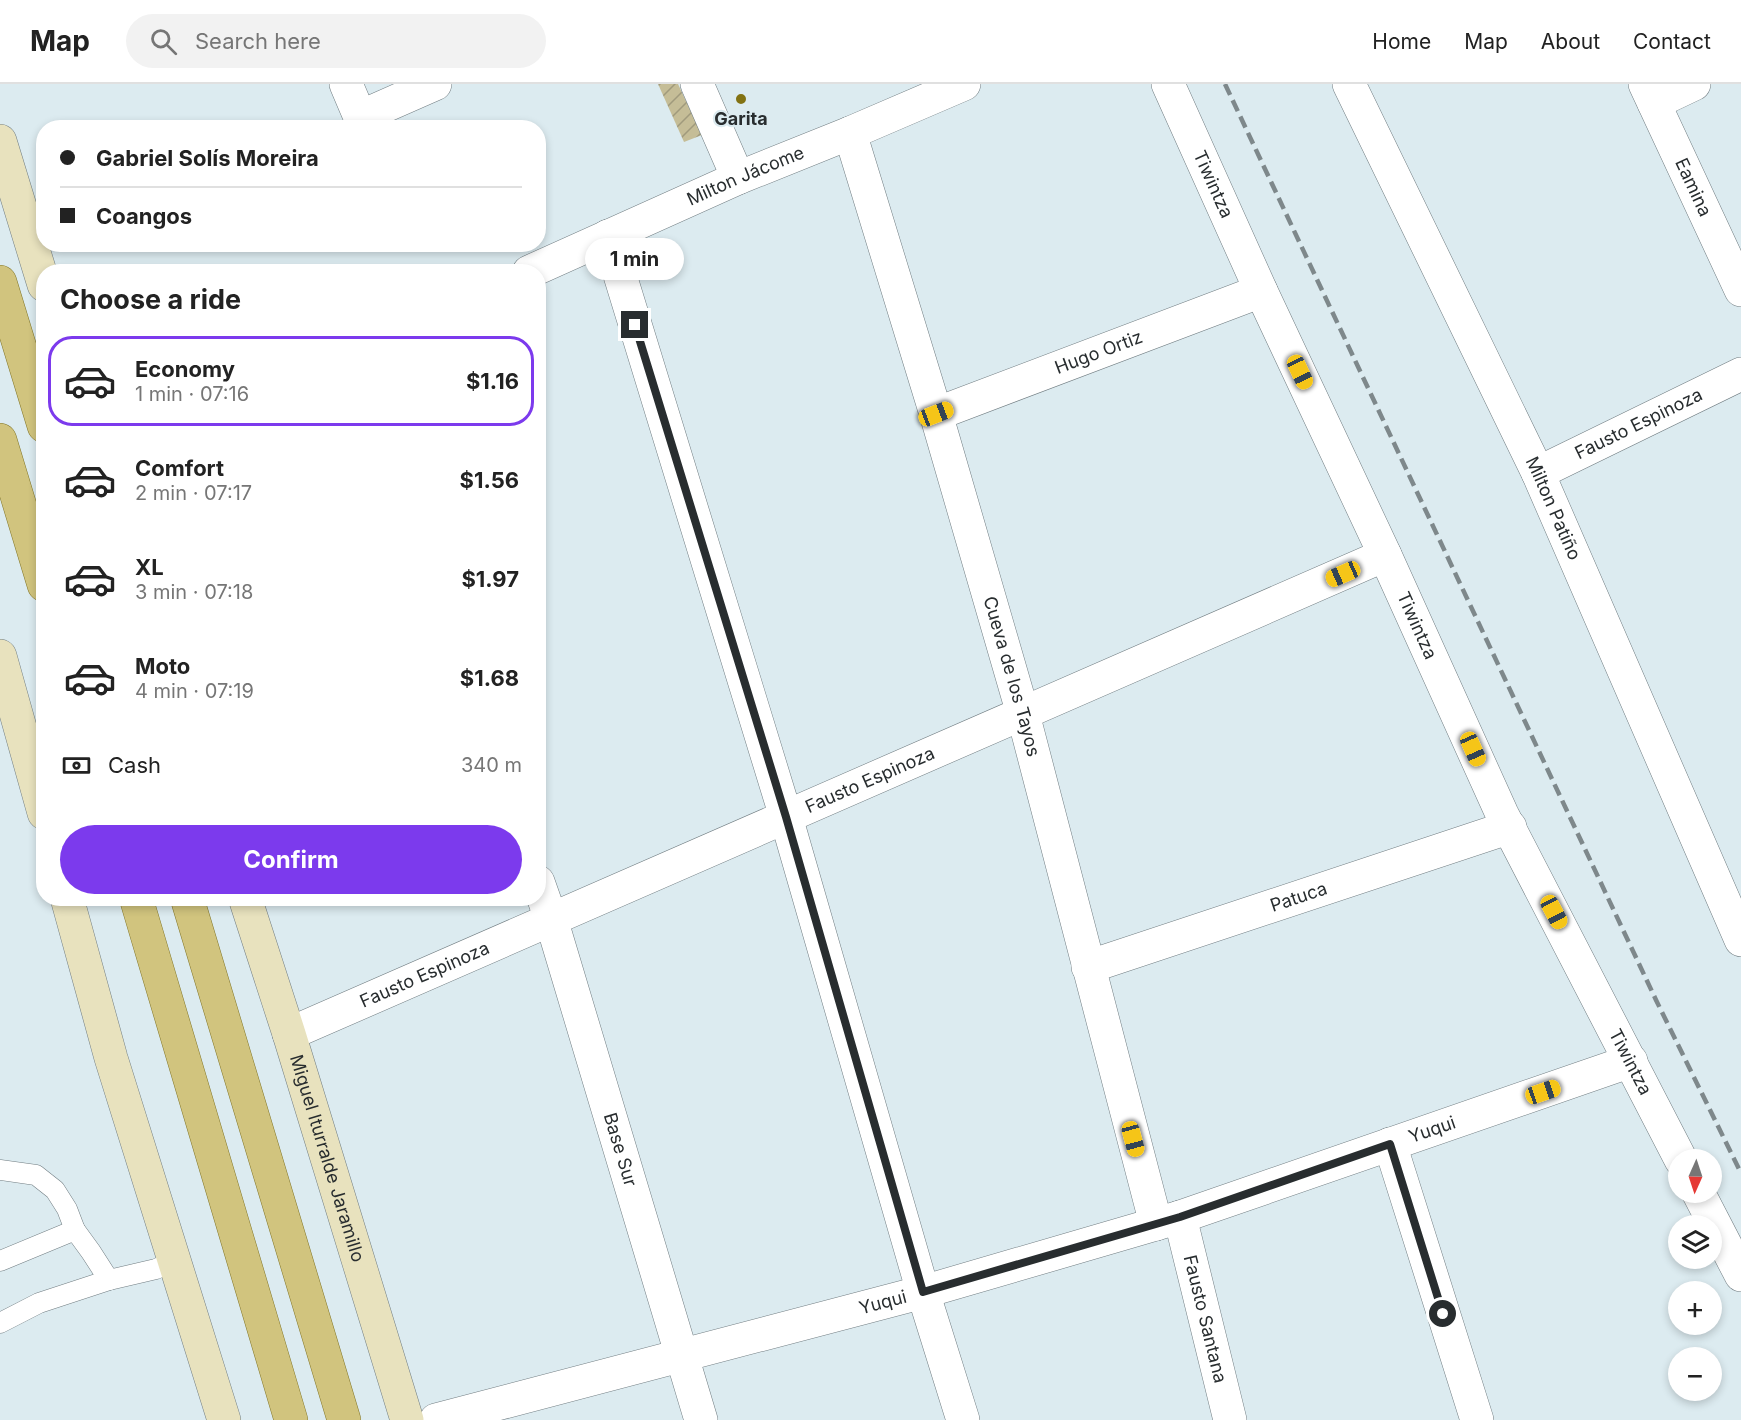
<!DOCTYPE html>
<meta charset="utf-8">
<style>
body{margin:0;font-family:Inter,sans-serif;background:#f2f2f2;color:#222;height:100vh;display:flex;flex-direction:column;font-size:22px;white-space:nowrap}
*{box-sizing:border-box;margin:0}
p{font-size:20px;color:#767676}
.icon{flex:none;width:33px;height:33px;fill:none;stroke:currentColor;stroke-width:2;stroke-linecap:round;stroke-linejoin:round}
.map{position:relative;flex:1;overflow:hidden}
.details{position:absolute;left:36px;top:180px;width:510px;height:642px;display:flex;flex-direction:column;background:#fff;border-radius:24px;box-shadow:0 3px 9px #0003}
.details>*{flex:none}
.hud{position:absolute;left:36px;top:36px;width:510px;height:132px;border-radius:24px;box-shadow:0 3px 9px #0003;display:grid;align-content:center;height:132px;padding:0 24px;background:#fff}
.needle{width:39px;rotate:183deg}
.buttons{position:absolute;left:1668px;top:1065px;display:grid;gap:12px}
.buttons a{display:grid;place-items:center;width:54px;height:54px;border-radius:50%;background:#fff;box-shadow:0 3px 9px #0003;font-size:30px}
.end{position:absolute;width:27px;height:27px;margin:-14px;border:8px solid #282d2f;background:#fff;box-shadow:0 0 0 3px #fff}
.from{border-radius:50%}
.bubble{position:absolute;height:42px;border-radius:21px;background:#fff;box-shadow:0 3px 9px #0003;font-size:20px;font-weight:700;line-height:42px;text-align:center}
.car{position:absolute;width:18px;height:36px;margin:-18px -9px;border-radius:8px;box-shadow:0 0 4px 2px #0007;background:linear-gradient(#f5c518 24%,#345 0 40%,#f5c518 0 76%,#345 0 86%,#f5c518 0)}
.hud b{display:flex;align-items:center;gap:21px;height:57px;font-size:22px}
.hud b+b{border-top:2px solid #e0e0e0}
.hud i{width:15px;height:15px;background:#222}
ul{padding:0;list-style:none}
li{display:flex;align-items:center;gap:18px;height:90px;margin:0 12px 9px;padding:0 12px;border:3px solid transparent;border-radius:24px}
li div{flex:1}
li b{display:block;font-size:22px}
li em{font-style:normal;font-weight:700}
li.current{border-color:#7c3aed}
li>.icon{width:54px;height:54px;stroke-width:1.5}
h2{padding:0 24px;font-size:27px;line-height:72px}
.pay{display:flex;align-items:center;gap:15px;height:66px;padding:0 24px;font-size:22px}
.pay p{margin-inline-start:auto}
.button{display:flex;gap:12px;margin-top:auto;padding:12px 24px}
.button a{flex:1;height:69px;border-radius:36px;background:#7c3aed;color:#fff;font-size:24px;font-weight:700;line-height:69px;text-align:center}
header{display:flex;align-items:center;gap:36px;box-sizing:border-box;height:84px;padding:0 30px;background:#fff;border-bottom:2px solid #e0e0e0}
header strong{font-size:28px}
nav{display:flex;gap:33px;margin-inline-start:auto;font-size:21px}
.search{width:420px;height:54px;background:#f2f2f2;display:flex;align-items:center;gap:15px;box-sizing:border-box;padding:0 21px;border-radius:33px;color:#767676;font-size:22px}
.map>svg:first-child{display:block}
.garden{fill:url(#garden-furrows)}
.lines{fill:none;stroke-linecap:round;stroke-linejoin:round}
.lane-casing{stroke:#717d82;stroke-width:21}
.street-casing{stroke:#717d82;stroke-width:34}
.secondary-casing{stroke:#717d82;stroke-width:34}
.primary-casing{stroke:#82762a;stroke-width:34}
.lane{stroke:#fff;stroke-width:20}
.street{stroke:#fff;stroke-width:33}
.secondary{stroke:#e8e2be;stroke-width:33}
.primary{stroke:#d1c47e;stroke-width:33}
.rail{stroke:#7e888b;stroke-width:4.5;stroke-dasharray:12 6;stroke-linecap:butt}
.route{stroke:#282d2f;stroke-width:8}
.poi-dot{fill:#827213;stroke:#dcebf0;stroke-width:2}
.labels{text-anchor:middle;stroke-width:4.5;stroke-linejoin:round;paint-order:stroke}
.poi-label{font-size:18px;font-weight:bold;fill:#282d2f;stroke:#dcebf0}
.street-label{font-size:18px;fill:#282d2f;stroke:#dcebf0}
</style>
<header>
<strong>Map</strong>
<div class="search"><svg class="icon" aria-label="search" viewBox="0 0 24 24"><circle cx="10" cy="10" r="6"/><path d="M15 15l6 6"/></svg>Search here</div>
<nav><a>Home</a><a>Map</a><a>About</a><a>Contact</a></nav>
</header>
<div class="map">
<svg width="1741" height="1336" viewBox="0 0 1741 1336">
<defs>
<pattern id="garden-furrows" width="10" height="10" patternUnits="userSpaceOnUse" patternTransform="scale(1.5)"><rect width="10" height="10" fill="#c5bd97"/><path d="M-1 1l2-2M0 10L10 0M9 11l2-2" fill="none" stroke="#a09a7c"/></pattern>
</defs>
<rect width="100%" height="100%" fill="#dcebf0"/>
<polygon class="garden" points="658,0 678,0 702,51 684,58"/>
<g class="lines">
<g class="lane-casing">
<g id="lane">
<polyline points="0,1086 36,1091 55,1106 67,1125 75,1146"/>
<polyline points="0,1177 75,1146 91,1168 109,1196"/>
<polyline points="0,1239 39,1219 109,1196 156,1185 174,1177"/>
</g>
</g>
<g class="street-casing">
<g id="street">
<polyline points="346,0 360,33 435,0"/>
<polyline points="697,0 738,94"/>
<path id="s1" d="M1168,0L1261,207L1385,471L1502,730L1681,1076"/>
<path id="s2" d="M1349,0L1538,389L1741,856"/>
<path id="s3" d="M1645,0L1741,206"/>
<polyline points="1654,19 1694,0"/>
<path id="s4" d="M850,49L936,330L1023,630L1156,1140"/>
<polyline points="608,152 786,733 923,1208 963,1336"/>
<path id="s5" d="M529,188L738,94L850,49L964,0"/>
<path id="s6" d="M936,330L1261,207"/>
<path id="s7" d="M1538,389L1741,290"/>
<path id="s8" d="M538,798L551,835L701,1336"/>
<path id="s9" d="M1088,883L1510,743"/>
<path id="s10" d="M289,950L1385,471"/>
<polyline points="1390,1060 1477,1336"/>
<polyline points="1698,1108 1741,1191"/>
<path id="s11" d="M1180,1133L1230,1336"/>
<path id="s12" d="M436,1336L923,1208L1180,1133L1631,977"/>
</g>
</g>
<g class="secondary-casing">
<g id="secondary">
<polyline points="0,57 44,201"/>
<polyline points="0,572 44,729"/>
<polyline points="67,814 111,974 224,1336"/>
<path id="s13" d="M245,814L289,950L407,1336"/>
</g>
</g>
<g class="primary-casing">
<g id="primary">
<polyline points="0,198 44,342"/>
<polyline points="0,356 44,501"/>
<polyline points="136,814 291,1336"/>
<polyline points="187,814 344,1336"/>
</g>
</g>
<use href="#lane" class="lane"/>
<use href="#street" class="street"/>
<use href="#secondary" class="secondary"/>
<use href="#primary" class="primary"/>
<polyline class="rail" points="1225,0 1656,916 1741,1089"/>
</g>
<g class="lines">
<polyline class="route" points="635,241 786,733 923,1208 1180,1133 1390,1060 1443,1230"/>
</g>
<circle class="poi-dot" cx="741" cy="15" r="6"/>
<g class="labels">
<g class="poi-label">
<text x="741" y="41">Garita</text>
</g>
<g class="street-label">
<text dy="6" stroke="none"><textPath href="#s5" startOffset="237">Milton Jácome</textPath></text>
<text dy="6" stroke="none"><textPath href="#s1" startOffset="110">Tiwintza</textPath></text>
<text dy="6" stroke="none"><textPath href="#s3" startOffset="114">Eamina</textPath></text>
<text dy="6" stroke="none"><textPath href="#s6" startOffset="174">Hugo Ortiz</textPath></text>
<text dy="6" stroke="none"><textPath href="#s7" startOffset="112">Fausto Espinoza</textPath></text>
<text dy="6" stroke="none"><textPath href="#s2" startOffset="471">Milton Patiño</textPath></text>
<text dy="6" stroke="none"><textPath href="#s1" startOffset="596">Tiwintza</textPath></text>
<text dy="6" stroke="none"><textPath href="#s4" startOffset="567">Cueva de los Tayos</textPath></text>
<text dy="6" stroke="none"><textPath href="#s10" startOffset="634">Fausto Espinoza</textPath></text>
<text dy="6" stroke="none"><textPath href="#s9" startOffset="222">Patuca</textPath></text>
<text dy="6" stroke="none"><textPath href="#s10" startOffset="148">Fausto Espinoza</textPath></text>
<text dy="6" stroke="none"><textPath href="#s1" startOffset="1082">Tiwintza</textPath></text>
<text dy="6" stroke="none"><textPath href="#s12" startOffset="1038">Yuqui</textPath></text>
<text dy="6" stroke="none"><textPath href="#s8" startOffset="280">Base Sur</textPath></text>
<text dy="6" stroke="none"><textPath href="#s13" startOffset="273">Miguel Iturralde Jaramillo</textPath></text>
<text dy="6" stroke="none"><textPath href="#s12" startOffset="462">Yuqui</textPath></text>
<text dy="6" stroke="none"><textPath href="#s11" startOffset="105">Fausto Santana</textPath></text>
</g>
</g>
</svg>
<div class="buttons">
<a><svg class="needle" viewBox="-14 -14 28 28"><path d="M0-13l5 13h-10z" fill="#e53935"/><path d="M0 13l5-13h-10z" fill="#767676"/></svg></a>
<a><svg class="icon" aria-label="layers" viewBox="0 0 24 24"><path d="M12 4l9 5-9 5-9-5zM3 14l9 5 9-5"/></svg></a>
<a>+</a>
<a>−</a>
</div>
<i class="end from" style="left:1443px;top:1230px"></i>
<i class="end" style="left:635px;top:241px"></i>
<div class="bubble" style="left:585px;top:154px;width:99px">1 min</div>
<i class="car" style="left:1300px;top:288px;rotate:155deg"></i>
<i class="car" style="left:936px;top:330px;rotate:69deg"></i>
<i class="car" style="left:1343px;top:490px;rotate:246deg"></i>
<i class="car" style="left:1473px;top:665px;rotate:156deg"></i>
<i class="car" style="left:1554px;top:828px;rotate:152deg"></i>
<i class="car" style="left:1543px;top:1008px;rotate:71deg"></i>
<i class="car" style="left:1133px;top:1055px;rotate:165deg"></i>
<div class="hud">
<b><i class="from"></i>Gabriel Solís Moreira</b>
<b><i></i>Coangos</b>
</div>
<section class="details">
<h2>Choose a ride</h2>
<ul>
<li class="current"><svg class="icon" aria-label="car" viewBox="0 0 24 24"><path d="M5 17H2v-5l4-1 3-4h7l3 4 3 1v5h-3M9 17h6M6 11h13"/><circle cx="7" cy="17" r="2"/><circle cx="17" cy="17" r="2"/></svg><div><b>Economy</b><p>1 min · 07:16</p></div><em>$1.16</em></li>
<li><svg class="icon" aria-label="car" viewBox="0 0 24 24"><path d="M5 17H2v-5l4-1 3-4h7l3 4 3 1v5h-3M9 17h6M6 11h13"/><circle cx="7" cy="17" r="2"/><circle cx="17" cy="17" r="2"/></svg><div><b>Comfort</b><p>2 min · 07:17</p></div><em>$1.56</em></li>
<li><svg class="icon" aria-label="car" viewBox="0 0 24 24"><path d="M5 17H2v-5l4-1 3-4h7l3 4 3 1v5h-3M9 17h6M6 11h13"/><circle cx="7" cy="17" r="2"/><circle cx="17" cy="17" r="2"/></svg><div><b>XL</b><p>3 min · 07:18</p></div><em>$1.97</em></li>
<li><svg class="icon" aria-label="car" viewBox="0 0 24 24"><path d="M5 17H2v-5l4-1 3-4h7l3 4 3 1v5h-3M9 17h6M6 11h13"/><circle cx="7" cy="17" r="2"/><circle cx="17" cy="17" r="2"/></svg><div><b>Moto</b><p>4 min · 07:19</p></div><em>$1.68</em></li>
</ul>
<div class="pay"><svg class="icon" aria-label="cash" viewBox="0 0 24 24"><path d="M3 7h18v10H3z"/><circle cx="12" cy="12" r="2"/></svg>Cash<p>340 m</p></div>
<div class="button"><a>Confirm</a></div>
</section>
</div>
